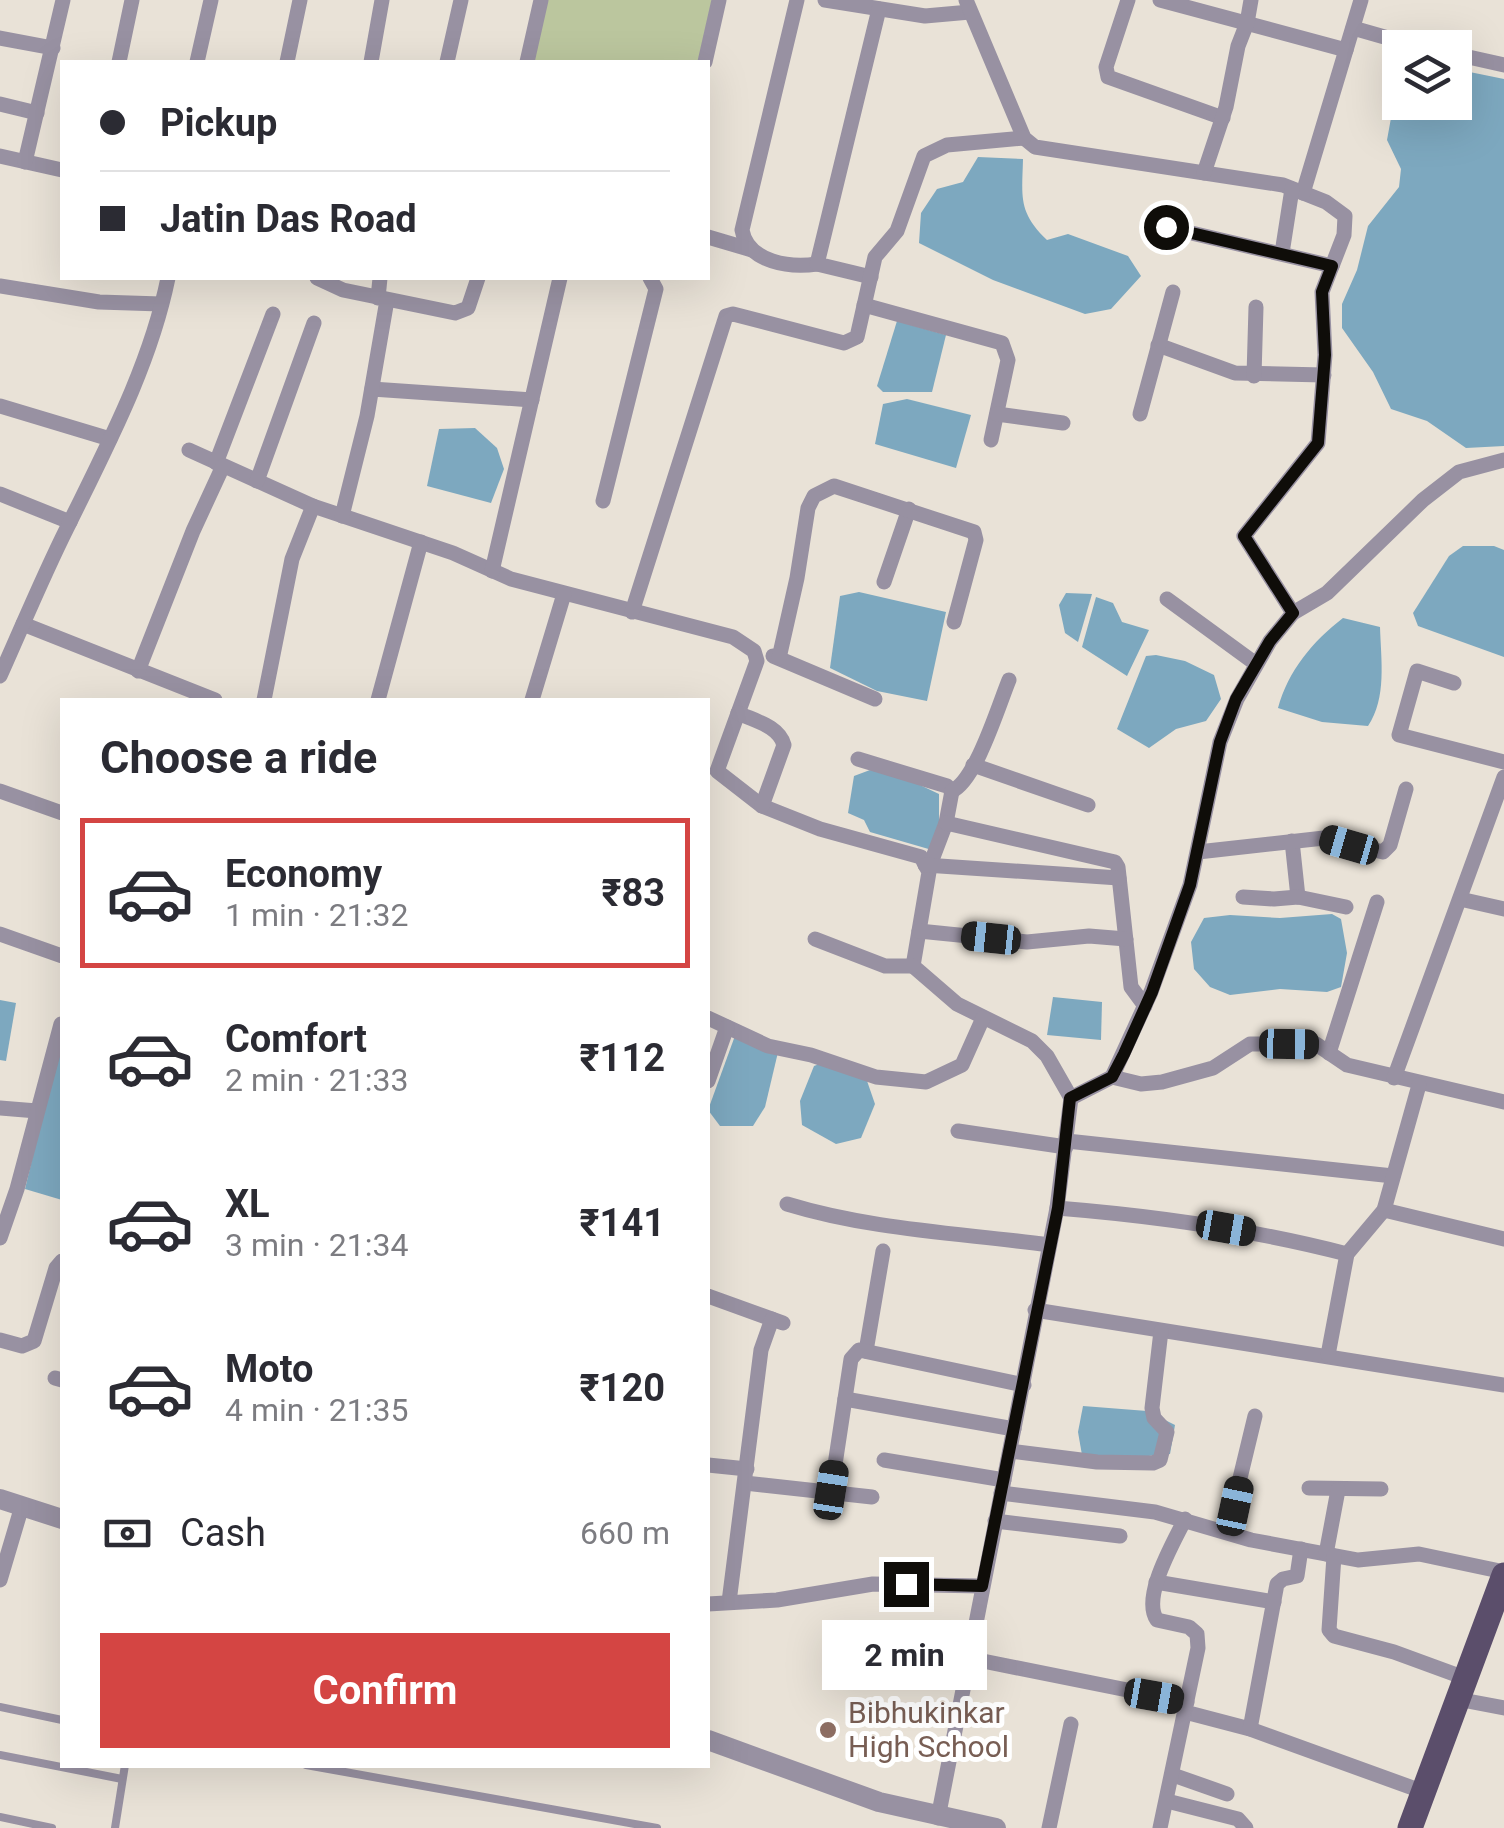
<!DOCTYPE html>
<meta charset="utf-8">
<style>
body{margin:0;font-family:Roboto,sans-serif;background:#f7f7f7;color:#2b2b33;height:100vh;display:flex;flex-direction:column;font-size:38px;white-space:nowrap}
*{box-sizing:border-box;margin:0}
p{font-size:32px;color:#7c7c81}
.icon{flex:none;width:55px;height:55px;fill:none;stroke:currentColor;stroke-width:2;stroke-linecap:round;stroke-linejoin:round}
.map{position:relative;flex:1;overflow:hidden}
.drawer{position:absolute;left:60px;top:698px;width:650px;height:1070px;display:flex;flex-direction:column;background:#fff;border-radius:0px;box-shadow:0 10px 40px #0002}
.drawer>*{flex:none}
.guide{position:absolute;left:60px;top:60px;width:650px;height:220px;border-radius:0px;box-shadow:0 10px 40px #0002;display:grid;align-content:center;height:220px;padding:0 40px;background:#fff}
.buttons{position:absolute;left:1382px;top:30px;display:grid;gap:20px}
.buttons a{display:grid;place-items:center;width:90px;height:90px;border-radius:0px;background:#fff;box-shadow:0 10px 40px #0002;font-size:50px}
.end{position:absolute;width:45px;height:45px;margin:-22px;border:12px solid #0f0d09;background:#fff;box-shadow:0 0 0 5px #fff}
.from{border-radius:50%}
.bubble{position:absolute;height:70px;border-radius:0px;background:#fff;box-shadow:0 10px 40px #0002;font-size:32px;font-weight:700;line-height:70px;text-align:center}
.car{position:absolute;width:30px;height:60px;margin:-30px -15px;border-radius:12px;box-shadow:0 0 8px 2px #0007;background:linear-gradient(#222 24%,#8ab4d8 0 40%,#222 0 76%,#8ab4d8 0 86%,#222 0)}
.guide b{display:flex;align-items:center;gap:35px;height:95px;font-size:38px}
.guide b+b{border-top:2px solid #e1e1e2}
.guide i{width:25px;height:25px;background:#2b2b33}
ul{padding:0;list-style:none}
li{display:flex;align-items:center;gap:30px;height:150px;margin:0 20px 15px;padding:0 20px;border:5px solid transparent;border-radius:0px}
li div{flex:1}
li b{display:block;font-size:38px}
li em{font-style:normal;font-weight:700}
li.active{border-color:#d44543}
li>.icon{width:90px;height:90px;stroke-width:1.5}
h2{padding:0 40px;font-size:45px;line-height:120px}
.pay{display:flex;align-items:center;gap:25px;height:110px;padding:0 40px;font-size:38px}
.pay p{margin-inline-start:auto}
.cta{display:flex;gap:20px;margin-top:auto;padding:20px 40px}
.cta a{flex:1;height:115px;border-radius:0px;background:#d44543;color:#fff;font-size:40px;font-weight:700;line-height:115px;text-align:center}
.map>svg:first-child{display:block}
.green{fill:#bbc69e}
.water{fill:#7da8bf}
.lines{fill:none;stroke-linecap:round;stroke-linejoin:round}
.service{stroke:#9891a2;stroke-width:8}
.minor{stroke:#9891a2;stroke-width:15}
.tertiary{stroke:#9891a2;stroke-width:20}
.primary{stroke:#5b4e6b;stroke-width:25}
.route{stroke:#0f0d09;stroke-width:12}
.education-dot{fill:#8d6e63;stroke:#fff;stroke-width:4}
.labels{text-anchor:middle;stroke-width:10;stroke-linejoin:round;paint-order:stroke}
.education-label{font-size:30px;fill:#785e54;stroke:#fff;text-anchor:start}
</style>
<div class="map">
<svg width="1504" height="1828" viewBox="0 0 1504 1828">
<rect width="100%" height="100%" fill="#e9e2d7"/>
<polygon class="green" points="546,0 712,0 698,62 533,62"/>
<g class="water">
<polygon points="1455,69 1504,79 1504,446 1466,448 1427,421 1391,409 1373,372 1342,328 1342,304 1357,270 1368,226 1399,187 1401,169 1387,140 1395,96 1400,91 1400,102 1455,102"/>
<path d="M978,157L1023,159C1022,197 1018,212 1047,240L1068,234L1128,256L1141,276L1111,309L1085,314L993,280L919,243L921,213L937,189L963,182Z"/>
<polygon points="897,321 946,335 932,392 883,392 877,386"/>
<polygon points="907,399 971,415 956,468 875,444 883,404"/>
<polygon points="475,428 497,448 504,469 491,503 427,486 439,429"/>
<polygon points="1463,546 1494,546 1504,550 1504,657 1418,626 1413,613 1449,556"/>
<polygon points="859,592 946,612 927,701 877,691 830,668 840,596"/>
<polygon points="1066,593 1092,594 1078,642 1065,633 1059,605"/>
<polygon points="1096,597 1113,603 1122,622 1149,630 1127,676 1082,647"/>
<path d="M1343,618L1380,627C1381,660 1387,698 1368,726L1322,722L1278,708C1288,671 1313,641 1343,618Z"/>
<polygon points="1156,655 1185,661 1214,675 1221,699 1206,721 1176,729 1149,748 1117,729 1146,656"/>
<polygon points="870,770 903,777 939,794 939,824 932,850 870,832 864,820 848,813 854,776"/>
<polygon points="1332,914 1341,919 1347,953 1341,987 1327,992 1280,989 1230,995 1210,987 1194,969 1191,942 1204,918 1230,915 1280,918"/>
<polygon points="1053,997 1102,1002 1101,1040 1047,1035"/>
<polygon points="0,1000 16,1003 6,1061 0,1060"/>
<polygon points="62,1033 62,1200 25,1189"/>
<polygon points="736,1033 779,1048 765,1107 753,1126 720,1126 708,1110"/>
<polygon points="827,1061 866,1078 875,1104 861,1138 836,1144 802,1125 800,1101 814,1066"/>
<polygon points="1083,1406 1147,1411 1175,1425 1170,1454 1127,1458 1082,1455 1078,1432"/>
</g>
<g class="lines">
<g class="service">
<polyline points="0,1707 62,1720"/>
<polyline points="0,1755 122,1779"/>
<polyline points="306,1765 657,1828"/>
<polyline points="0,1817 52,1828"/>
<polyline points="115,1828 125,1765"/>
</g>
<g class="minor">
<path d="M797,0L742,230C748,263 791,268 817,264"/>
<polyline points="825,0 925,16 970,12"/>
<polyline points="966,0 1024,138 1035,147 1283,185 1326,202 1345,216 1344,235 1322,292 1325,355 1318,443 1244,536 1293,613"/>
<polyline points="1128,0 1106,67 1108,77 1223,118"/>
<polyline points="1160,0 1346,50"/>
<polyline points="1353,28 1423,48"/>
<polyline points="0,38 53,48"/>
<polyline points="1455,54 1504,65"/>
<polyline points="119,62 132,0"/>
<polyline points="197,62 211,0"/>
<polyline points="287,62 300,0"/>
<polyline points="371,62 382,0"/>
<polyline points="447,62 461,0"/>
<polyline points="527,62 541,0"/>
<polyline points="705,62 719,0"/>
<polyline points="0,104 37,113"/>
<polyline points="0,156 62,170"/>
<polyline points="25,162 63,0"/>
<polyline points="1204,173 1226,107 1238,46 1247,23 1251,0"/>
<polyline points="1303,193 1361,0"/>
<polyline points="1166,227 1332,266"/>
<polyline points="708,237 752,250"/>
<polyline points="1282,253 1292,189"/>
<polyline points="871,277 817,264 879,9"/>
<polyline points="317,278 343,290 455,313 468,308 478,278"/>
<polyline points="0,286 99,302 161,304"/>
<polyline points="378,298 380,278"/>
<polyline points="864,305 1002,343 1008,360 991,440"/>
<polyline points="1158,345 1235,373 1324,375"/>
<polyline points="1254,376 1256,307"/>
<polyline points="372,389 532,400"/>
<polyline points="0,406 110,439"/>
<polyline points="997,414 1063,423"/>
<polyline points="1140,414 1173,292"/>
<polyline points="189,450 313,506 453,553 511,579 733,637 754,651 757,661 717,771 762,806 820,829 921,857 929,872 913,966 957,1004 1032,1041 1047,1056 1071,1098 1057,1208 938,1818"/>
<polyline points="216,463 273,314"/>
<polyline points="257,481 314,323"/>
<polyline points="0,494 70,522"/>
<polyline points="603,501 656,289 650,278"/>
<polyline points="342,516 367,416 387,300"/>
<polyline points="492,571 560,278"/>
<polyline points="884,582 909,509"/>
<polyline points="1167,599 1256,664"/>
<polyline points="632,612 726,316 733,314 844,343 857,337 875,257 897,231 924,156 947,145 1024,138"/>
<polyline points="23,624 215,700"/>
<polyline points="773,656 875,699"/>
<polyline points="779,658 797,578 808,508 814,496 834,486 974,532 976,540 954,622"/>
<polyline points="138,671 193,531 223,466"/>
<path d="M0,676C22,627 43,576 67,528C106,448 150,366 168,278"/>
<polyline points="1454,683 1417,671 1399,735 1504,762"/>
<polyline points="264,700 292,559 313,506"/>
<polyline points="378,700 421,542"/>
<polyline points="532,700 564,594"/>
<path d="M738,713C755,721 779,726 784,745L762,806"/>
<polyline points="858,759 947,786 952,791 946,823 930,865"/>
<polyline points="973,765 1088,805"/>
<polyline points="0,791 62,813"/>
<path d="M952,791C976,780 998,707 1009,680"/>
<polyline points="946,823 1115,862 1118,867 1131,987 1145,1006"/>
<polyline points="1292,841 1298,897"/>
<polyline points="1198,852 1324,838 1383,852 1390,845 1406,789"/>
<polyline points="925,865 1119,878"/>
<polyline points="1243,897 1274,899 1298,897 1346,907"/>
<polyline points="1460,899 1504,909"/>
<polyline points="919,931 1027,942 1089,936 1126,939"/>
<polyline points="0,934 62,956"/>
<polyline points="815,939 885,966 913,966"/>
<polyline points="708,1018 768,1046 811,1055 876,1077 926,1082 962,1065 983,1018"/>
<polyline points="1329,1053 1377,902"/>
<polyline points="1112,1077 1141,1084 1162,1082 1213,1068 1250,1044 1316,1044 1347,1065 1504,1102"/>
<polyline points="1394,1078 1504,777"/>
<polyline points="708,1081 727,1027"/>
<polyline points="1071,1098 1112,1077 1151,992 1190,885 1220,742 1237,699 1270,641 1293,613 1327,593 1423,500 1459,472 1504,460"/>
<polyline points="0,1108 37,1111"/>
<polyline points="958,1131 1066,1147"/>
<polyline points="1067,1141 1393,1176"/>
<path d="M787,1204C872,1230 961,1233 1049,1245"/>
<path d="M1057,1208C1156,1216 1251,1229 1347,1254"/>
<polyline points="1384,1210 1504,1239"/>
<polyline points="0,1238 17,1189 61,1024"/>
<polyline points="708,1296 783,1323"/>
<polyline points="1035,1310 1504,1385"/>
<polyline points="0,1340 22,1346 34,1341 56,1268 62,1261"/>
<polyline points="866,1351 883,1251"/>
<polyline points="1328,1355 1347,1254 1384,1210 1419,1085"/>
<polyline points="55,1378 62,1380"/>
<polyline points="845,1399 1014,1429"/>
<polyline points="1010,1451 1097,1462 1153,1463 1160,1460 1167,1432 1154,1418 1152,1408 1161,1331"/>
<polyline points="884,1460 1004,1480"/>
<polyline points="708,1465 747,1469"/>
<polyline points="745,1483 872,1497"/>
<polyline points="1309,1488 1381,1489"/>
<polyline points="831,1491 851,1359 859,1350 1024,1385"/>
<polyline points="1001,1493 1155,1512 1251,1540 1358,1560 1419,1554 1504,1572"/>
<polyline points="995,1521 1120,1536"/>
<polyline points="1227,1532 1255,1416"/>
<polyline points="1326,1554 1338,1490"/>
<polyline points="1334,1556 1329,1630 1334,1636 1394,1652 1465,1678"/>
<polyline points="0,1580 22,1506"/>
<polyline points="1156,1582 1274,1602"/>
<polyline points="729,1602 761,1350 772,1319"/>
<polyline points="708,1604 777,1600 873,1584 982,1586"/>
<polyline points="968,1658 1187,1702"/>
<polyline points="1457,1699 1504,1708"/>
<polyline points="1185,1712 1250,1729 1424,1792"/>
<polyline points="1250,1729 1277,1584 1283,1579 1297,1576 1301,1549"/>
<polyline points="1173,1775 1227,1794"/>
<polyline points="1167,1801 1238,1819 1246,1828"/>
<polyline points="1049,1828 1071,1724"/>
<path d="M1160,1828L1198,1648L1197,1634L1189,1627L1157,1620C1141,1597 1174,1542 1185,1519"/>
</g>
<g class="tertiary">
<polyline points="0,1499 62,1519"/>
<polyline points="708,1740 879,1802 996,1828"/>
</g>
<polyline class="primary" points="1410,1828 1504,1575"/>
</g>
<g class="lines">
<polyline class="route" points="906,1584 982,1586 1058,1208 1070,1098 1112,1077 1124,1054 1152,992 1190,885 1220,742 1236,699 1270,641 1293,613 1244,536 1318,443 1325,355 1322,292 1332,266 1166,227"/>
</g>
<circle class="education-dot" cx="828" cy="1730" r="10"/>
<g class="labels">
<g class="education-label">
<text x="848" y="1723">Bibhukinkar<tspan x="848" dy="34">High School</tspan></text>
</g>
</g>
</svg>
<div class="buttons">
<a><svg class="icon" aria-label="layers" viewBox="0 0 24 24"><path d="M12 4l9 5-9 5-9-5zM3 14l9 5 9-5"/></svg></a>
</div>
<i class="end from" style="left:1166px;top:227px"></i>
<i class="end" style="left:906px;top:1584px"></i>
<div class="bubble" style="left:822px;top:1620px;width:165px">2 min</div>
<i class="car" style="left:1349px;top:845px;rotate:286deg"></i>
<i class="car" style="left:991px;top:938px;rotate:276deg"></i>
<i class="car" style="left:1289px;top:1044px;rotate:91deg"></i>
<i class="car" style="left:1226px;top:1228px;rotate:100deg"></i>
<i class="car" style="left:831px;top:1490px;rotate:9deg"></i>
<i class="car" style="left:1235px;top:1506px;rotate:12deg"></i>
<i class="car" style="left:1154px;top:1696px;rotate:100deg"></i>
<div class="guide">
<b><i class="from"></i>Pickup</b>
<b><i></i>Jatin Das Road</b>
</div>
<section class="drawer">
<h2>Choose a ride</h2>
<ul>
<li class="active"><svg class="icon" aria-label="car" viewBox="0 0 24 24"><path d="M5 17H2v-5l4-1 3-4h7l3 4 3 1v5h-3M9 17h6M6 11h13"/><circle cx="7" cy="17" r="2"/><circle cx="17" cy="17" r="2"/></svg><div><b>Economy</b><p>1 min · 21:32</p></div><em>₹83</em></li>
<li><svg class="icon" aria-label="car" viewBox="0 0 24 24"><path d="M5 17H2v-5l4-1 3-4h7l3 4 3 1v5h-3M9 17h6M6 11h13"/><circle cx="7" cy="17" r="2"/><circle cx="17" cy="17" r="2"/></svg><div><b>Comfort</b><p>2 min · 21:33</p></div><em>₹112</em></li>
<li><svg class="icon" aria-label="car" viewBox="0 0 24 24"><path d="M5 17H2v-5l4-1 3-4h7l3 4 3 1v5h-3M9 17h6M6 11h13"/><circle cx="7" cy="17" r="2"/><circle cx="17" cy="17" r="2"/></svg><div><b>XL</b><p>3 min · 21:34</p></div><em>₹141</em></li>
<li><svg class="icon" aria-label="car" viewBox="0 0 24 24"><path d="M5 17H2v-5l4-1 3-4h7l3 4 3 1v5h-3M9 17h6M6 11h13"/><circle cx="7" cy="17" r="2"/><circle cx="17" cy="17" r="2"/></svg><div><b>Moto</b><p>4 min · 21:35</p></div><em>₹120</em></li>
</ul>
<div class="pay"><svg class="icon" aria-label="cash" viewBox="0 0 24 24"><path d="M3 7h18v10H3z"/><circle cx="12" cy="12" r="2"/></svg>Cash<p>660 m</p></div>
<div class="cta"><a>Confirm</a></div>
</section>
</div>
